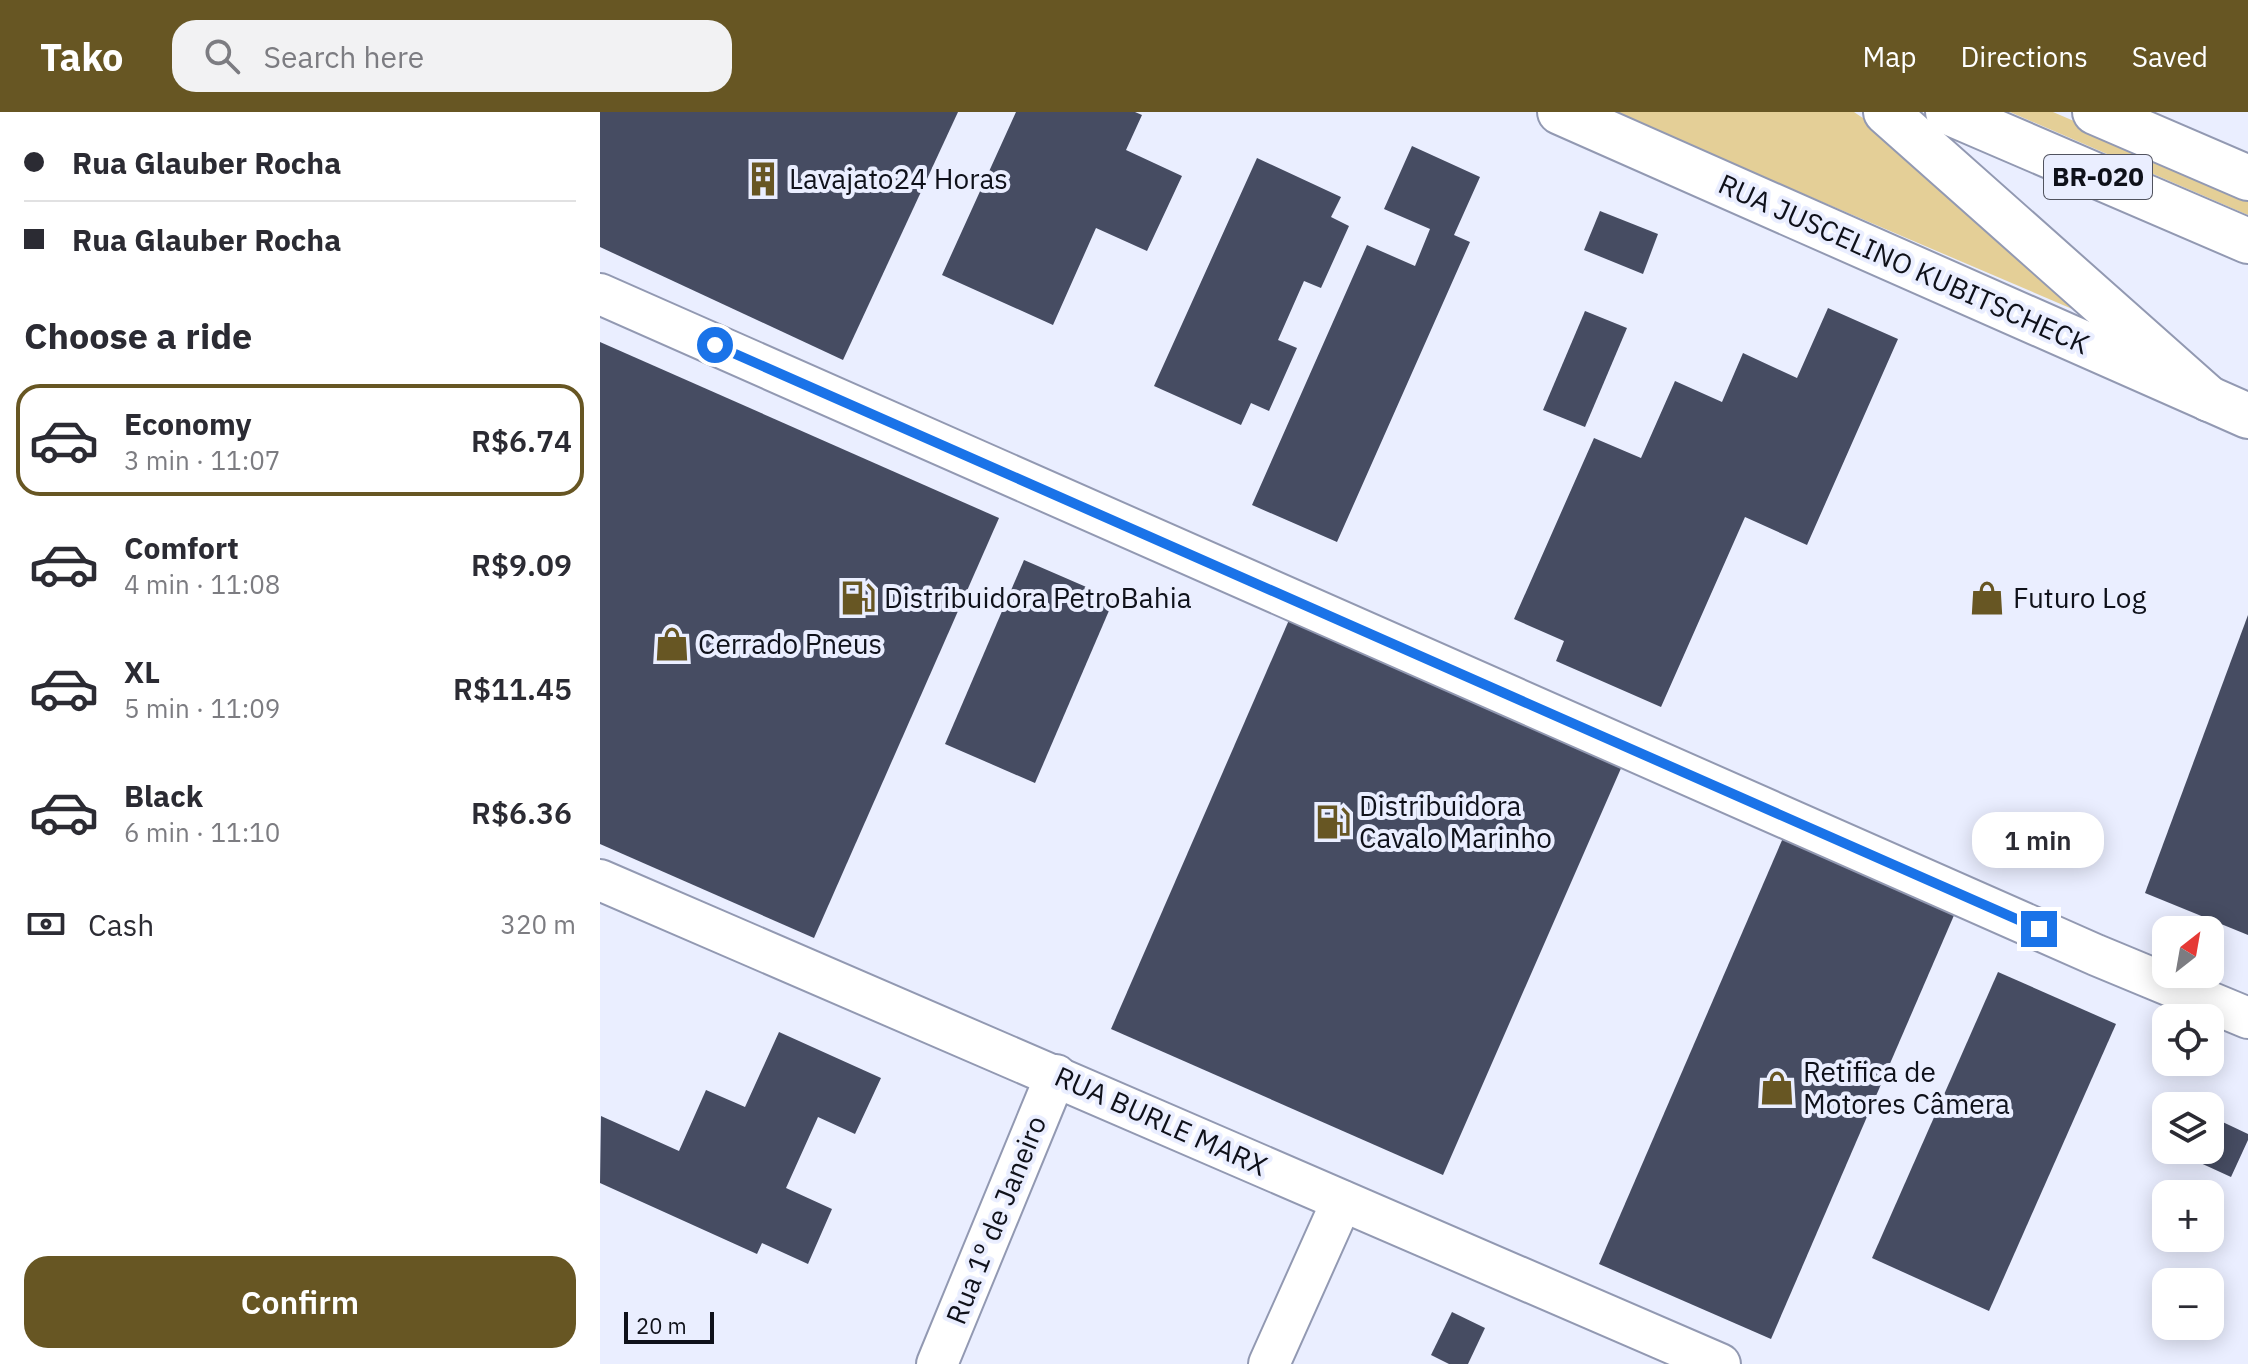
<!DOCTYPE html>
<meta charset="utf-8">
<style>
body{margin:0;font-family:"IBM Plex Sans",sans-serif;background:#f2f2f3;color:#2b2b33;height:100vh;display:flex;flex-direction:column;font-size:30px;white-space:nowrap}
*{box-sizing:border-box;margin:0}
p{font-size:26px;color:#7c7c81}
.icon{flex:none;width:44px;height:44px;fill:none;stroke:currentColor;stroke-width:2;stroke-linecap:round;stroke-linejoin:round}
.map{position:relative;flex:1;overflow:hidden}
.drawer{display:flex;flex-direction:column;background:#fff;width:600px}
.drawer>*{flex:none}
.guide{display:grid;align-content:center;height:176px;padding:0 24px;background:#fff}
.needle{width:52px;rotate:31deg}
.controls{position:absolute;left:1552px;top:804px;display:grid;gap:16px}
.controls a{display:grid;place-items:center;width:72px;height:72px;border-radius:16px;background:#fff;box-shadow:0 4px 20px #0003;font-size:40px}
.scale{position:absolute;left:24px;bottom:20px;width:90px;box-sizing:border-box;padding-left:8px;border:4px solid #0f111a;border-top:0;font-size:22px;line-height:28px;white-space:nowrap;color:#0f111a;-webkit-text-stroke:6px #eaeeff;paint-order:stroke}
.end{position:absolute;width:36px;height:36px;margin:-18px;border:10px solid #1a73e8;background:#fff;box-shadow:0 0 0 4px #fff}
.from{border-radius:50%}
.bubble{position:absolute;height:56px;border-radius:24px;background:#fff;box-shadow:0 4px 20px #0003;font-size:26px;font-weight:600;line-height:56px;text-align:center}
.guide b{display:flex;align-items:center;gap:28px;height:76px;font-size:30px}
.guide b+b{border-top:2px solid #e1e1e2}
.guide i{width:20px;height:20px;background:#2b2b33}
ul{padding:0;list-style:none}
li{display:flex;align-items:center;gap:24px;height:112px;margin:0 16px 12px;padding:0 8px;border:4px solid transparent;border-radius:24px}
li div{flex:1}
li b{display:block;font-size:30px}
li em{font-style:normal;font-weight:600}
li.on{border-color:#675623}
li>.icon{width:72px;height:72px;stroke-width:1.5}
h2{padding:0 24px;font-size:36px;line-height:96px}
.pay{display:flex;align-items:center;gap:20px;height:88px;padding:0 24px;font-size:30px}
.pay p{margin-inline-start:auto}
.action{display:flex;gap:16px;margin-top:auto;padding:16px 24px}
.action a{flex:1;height:92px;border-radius:24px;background:#675623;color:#fff;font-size:32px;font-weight:600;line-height:92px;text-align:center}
header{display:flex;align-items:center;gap:48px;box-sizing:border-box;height:112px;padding:0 40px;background:#675623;color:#fff}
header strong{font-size:38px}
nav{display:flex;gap:44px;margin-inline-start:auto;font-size:28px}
.search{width:560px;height:72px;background:#f2f2f3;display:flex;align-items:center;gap:20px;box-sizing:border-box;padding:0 28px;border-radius:24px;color:#7c7c81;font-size:30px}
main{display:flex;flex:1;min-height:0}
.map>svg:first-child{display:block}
.green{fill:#e4cf97}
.building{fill:#464c62}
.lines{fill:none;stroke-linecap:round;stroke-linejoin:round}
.minor-casing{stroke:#9299b2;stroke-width:44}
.major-casing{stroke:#9299b2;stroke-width:48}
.highway-casing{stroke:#9299b2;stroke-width:48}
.minor{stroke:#fff;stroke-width:40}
.major{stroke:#fff;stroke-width:44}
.highway{stroke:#fff;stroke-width:44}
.route{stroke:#1a73e8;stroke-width:10}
.labels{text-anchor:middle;stroke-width:8;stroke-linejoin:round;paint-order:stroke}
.shield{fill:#eaeeff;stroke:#51535f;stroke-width:2}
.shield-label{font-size:26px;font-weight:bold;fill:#0f111a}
.poi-label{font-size:28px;fill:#0f111a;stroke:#eaeeff;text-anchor:start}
.street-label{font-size:28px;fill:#0f111a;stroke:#eaeeff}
</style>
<header>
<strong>Tako</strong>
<div class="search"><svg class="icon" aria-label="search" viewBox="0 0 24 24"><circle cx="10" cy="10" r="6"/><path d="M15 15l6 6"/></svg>Search here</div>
<nav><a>Map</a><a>Directions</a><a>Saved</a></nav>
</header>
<main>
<section class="drawer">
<div class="guide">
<b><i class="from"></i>Rua Glauber Rocha</b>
<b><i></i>Rua Glauber Rocha</b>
</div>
<h2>Choose a ride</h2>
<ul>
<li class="on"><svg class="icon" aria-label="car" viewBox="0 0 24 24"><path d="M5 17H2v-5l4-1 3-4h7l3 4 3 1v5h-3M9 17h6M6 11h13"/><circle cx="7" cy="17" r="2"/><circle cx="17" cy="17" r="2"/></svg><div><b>Economy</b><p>3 min · 11:07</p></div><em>R$6.74</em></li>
<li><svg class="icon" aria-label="car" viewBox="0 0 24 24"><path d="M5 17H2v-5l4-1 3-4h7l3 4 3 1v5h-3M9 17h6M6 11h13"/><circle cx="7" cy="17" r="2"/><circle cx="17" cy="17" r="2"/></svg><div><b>Comfort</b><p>4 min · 11:08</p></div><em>R$9.09</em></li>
<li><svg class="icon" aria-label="car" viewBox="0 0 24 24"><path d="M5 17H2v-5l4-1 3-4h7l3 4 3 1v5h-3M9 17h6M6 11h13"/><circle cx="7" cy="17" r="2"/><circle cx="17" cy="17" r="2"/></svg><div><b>XL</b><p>5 min · 11:09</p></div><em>R$11.45</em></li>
<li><svg class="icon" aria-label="car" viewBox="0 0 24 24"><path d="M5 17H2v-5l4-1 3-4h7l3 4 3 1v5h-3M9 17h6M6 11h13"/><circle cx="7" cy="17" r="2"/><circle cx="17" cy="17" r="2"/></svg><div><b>Black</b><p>6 min · 11:10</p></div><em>R$6.36</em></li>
</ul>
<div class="pay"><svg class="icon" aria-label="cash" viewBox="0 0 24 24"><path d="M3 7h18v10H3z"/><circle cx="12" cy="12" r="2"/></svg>Cash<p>320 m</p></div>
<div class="action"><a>Confirm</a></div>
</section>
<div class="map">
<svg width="1648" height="1252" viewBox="0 0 1648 1252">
<rect width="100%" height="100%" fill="#eaeeff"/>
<g class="green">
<polygon points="1012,0 1254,0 1294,27 1519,217"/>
<polygon points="1410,0 1453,0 1648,84 1648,103"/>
</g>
<g class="building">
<polygon points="0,0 358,0 243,248 0,135"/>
<polygon points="416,0 535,0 542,3 526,38 582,64 547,139 496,116 453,213 342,163"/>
<polygon points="812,34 880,65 854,123 870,130 737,430 652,393 767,133 815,154 830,117 784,97"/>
<polygon points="657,46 741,85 731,105 749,114 721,176 704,169 678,228 697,236 669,299 651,291 641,313 554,274"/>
<polygon points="1000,99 1058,122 1043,162 984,138"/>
<polygon points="1228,196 1298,227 1207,433 1145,405 1061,595 956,549 964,529 914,507 994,326 1041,346 1075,269 1122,290 1143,241 1197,266"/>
<polygon points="985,199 1027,216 985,315 943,298"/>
<polygon points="0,230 399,406 214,826 0,732"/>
<polygon points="424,448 514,487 435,671 345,632"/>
<polygon points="1648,503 1648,823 1545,781"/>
<polygon points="689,508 1022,654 843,1063 511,917"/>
<polygon points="1183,726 1355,801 1171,1227 999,1152"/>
<polygon points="1398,860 1516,912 1389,1199 1272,1146"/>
<polygon points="179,920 281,966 255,1022 218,1005 186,1076 232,1097 208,1152 162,1131 157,1142 0,1071 1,1004 79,1039 106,978 145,995"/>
<polygon points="1610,1004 1648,1022 1648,1028 1631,1065 1583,1043 1586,1038 1610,1038"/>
<polygon points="852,1200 885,1216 868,1252 849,1252 831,1243"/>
</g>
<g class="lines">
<g class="minor-casing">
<g id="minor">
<polyline points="0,182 1496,843 1648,906"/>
<polyline points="0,768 1120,1252"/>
<polyline points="337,1252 456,963"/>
<polyline points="669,1252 742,1089"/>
</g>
</g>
<g class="major-casing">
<polyline id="major" points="960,0 1648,304"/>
</g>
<g class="highway-casing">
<g id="highway">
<polyline points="1286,0 1609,287"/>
<polyline points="1348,0 1648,129"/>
<polyline points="1495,0 1648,66"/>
</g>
</g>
<use href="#minor" class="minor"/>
<use href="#major" class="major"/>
<use href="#highway" class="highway"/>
</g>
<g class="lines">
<polyline class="route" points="115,233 1439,817"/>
</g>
<defs>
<g id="building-bare" transform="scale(2.76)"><path d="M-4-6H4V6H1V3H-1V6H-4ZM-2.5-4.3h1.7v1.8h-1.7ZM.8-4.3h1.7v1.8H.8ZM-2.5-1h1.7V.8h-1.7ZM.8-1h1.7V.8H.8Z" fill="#675623" stroke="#eaeeff" stroke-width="2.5" paint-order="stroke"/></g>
<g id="fuel-bare" transform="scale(2.76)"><path d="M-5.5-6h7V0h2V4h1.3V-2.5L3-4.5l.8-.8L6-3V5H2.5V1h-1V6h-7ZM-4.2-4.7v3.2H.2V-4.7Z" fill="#675623" stroke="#eaeeff" stroke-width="2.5" paint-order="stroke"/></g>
<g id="shop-bare" transform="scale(2.76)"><path d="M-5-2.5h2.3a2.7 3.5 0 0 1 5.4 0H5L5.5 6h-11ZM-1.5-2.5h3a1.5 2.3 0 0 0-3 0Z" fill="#675623" stroke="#eaeeff" stroke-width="2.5" paint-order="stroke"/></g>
</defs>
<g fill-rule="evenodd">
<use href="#building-bare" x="163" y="67"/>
<use href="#fuel-bare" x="258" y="486"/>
<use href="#shop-bare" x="1387" y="486"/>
<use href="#shop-bare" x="72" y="532"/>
<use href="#fuel-bare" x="733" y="710"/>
<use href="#shop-bare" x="1177" y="976"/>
</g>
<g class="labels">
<rect class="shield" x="1444" y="43" width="108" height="44" rx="6"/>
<g class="shield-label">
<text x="1498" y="74">BR-020</text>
</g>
<g class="poi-label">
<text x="189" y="77">Lavajato24 Horas</text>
<text x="284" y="496">Distribuidora PetroBahia</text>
<text x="1413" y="496">Futuro Log</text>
<text x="98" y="542">Cerrado Pneus</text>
<text x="759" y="704">Distribuidora<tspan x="759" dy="32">Cavalo Marinho</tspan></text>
<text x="1203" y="970">Retifica de<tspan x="1203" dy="32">Motores Câmera</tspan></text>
</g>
<g class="street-label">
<text transform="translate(1304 152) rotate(24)" y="10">RUA JUSCELINO KUBITSCHECK</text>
<text transform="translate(561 1009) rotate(24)" y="10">RUA BURLE MARX</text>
<text transform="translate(396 1108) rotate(-68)" y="10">Rua 1º de Janeiro</text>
</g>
</g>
</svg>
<div class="controls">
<a><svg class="needle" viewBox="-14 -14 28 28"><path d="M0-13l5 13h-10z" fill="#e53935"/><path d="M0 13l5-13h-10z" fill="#7c7c81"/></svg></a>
<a><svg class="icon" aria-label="locate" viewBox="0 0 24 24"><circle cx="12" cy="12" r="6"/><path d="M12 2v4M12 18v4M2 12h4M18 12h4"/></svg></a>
<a><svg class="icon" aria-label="layers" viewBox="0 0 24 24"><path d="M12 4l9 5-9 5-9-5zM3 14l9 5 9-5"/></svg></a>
<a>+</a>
<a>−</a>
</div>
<div class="scale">20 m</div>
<i class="end from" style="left:115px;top:233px"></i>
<i class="end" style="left:1439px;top:817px"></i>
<div class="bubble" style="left:1372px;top:700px;width:132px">1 min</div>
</div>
</main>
